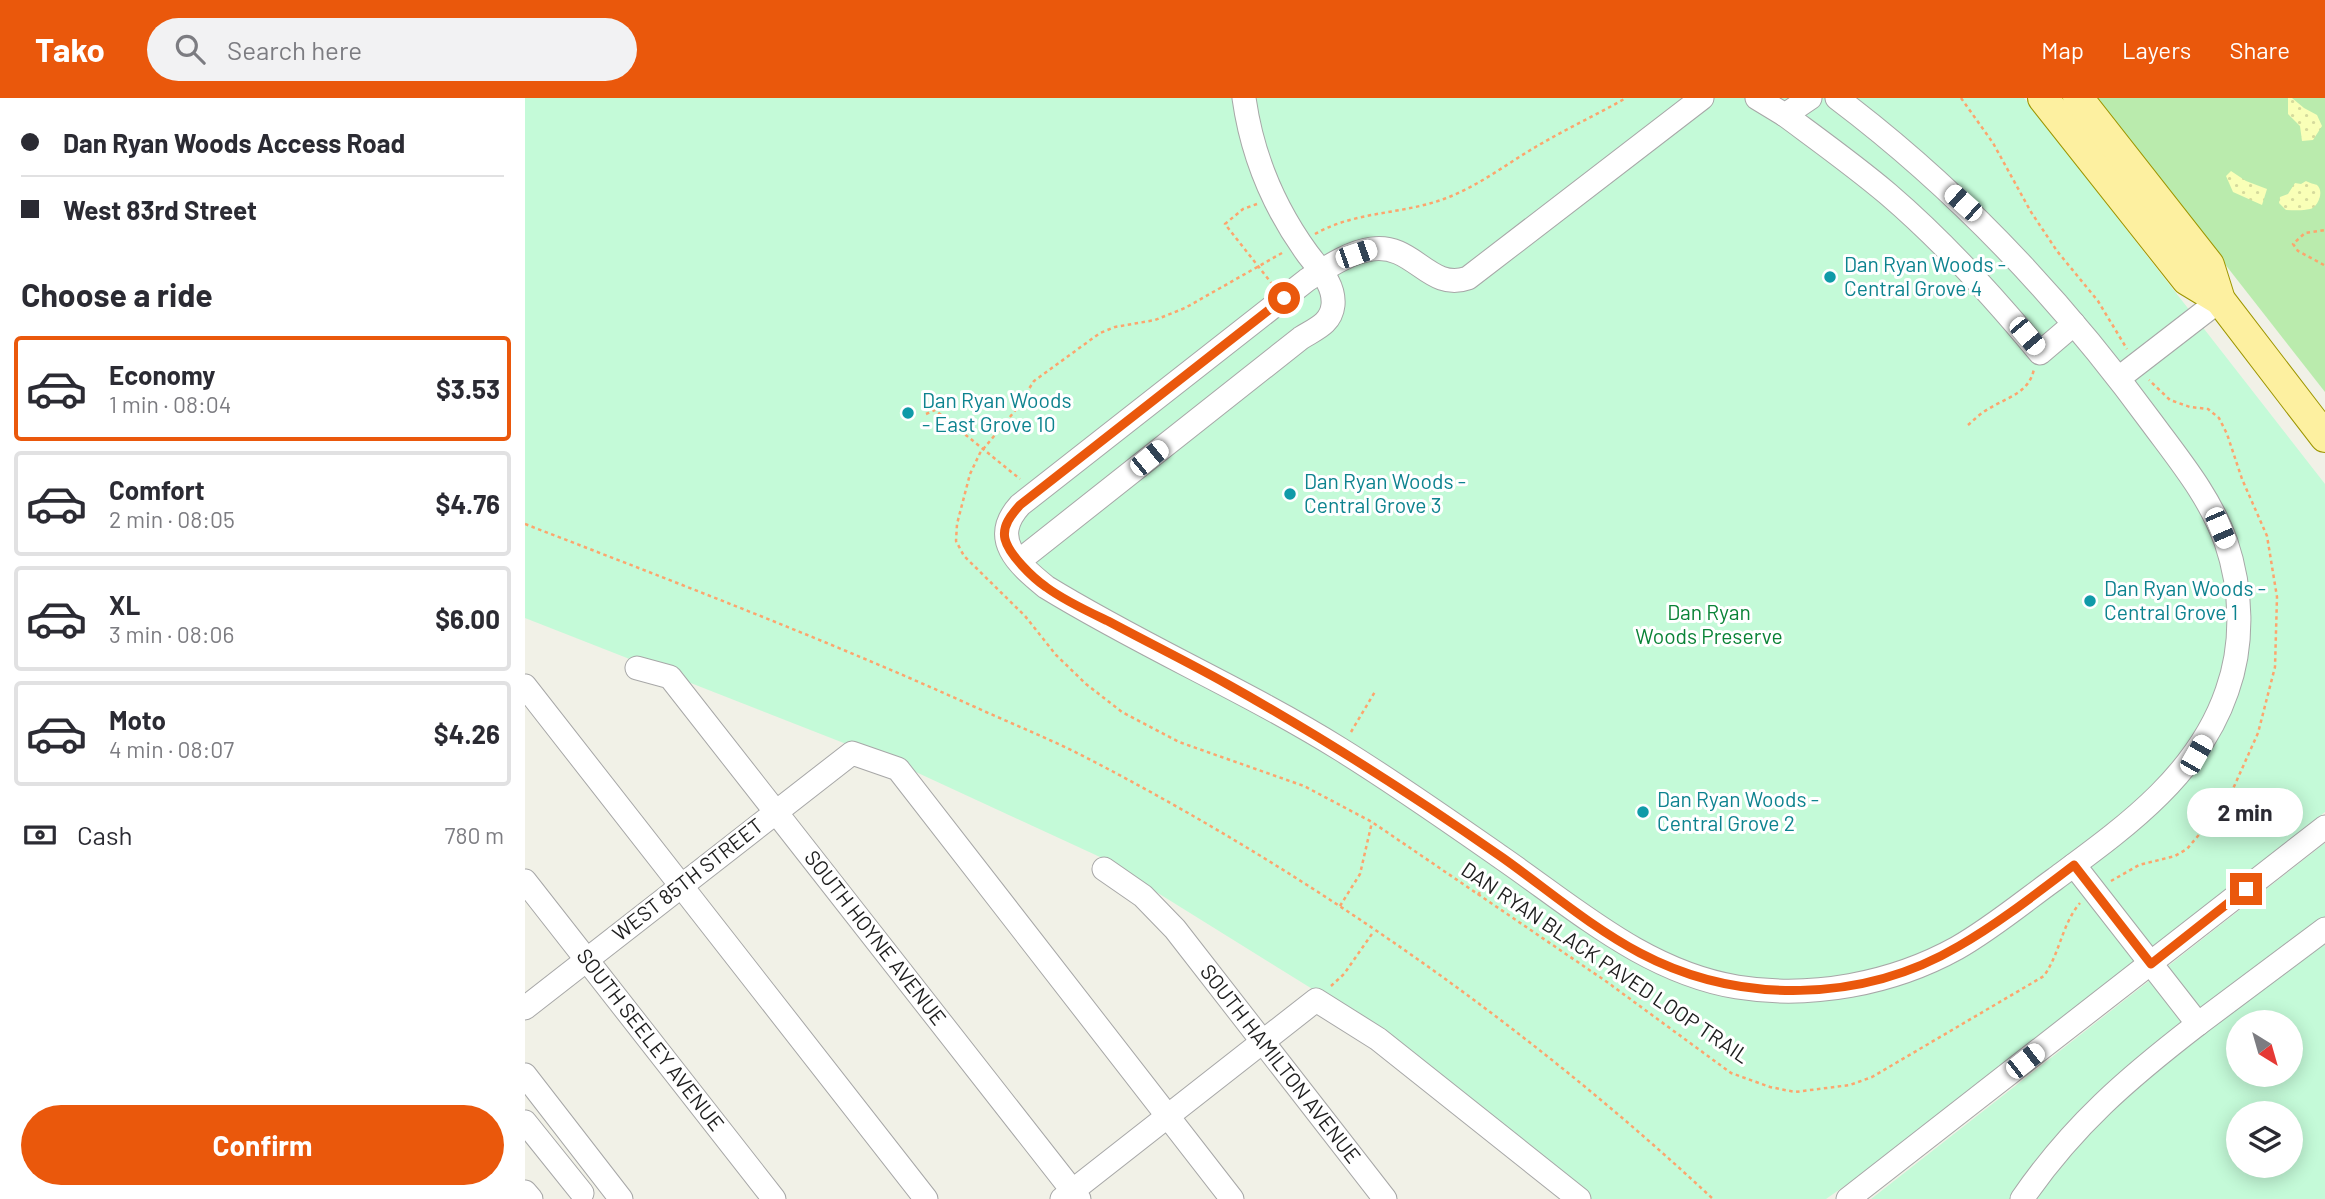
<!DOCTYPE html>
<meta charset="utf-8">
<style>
body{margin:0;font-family:Barlow,sans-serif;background:#f2f2f3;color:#2b2b33;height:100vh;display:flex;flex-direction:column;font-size:26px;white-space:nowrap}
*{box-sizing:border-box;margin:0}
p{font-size:23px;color:#7c7c81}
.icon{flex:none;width:38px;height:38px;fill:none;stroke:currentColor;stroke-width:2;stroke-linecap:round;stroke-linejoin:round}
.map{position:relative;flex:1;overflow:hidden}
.sheet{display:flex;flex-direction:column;background:#fff;width:525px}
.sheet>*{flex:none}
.hud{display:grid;align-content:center;height:154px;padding:0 21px;background:#fff}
.needle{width:46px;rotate:143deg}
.buttons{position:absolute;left:1701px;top:912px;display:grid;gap:14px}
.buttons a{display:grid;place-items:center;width:77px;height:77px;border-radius:50%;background:#fff;box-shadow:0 4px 18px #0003;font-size:35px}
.end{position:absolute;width:32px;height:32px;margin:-16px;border:9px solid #ea580c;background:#fff;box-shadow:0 0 0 4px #fff}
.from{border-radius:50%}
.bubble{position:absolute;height:49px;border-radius:24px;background:#fff;box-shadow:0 4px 18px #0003;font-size:23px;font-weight:700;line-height:49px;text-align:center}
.car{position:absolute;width:21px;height:42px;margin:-21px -10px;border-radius:9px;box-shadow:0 0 5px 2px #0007;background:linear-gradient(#fff 24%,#345 0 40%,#fff 0 76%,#345 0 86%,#fff 0)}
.hud b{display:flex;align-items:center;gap:24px;height:66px;font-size:26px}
.hud b+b{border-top:2px solid #e1e1e2}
.hud i{width:18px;height:18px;background:#2b2b33}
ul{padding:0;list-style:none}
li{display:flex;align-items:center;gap:21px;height:105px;margin:0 14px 10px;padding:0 7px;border:4px solid #e1e1e2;border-radius:7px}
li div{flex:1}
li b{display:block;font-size:26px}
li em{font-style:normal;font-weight:700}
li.current{border-color:#ea580c}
li>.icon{width:63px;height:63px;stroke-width:1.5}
h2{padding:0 21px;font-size:32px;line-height:84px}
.pay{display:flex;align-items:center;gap:18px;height:77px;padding:0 21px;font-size:26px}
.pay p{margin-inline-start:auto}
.action{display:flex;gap:14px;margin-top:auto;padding:14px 21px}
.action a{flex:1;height:80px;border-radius:42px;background:#ea580c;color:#fff;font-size:28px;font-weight:700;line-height:80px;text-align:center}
header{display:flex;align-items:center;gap:42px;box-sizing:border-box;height:98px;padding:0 35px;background:#ea580c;color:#fff}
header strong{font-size:33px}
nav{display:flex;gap:38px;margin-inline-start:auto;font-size:24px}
.search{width:490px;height:63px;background:#f2f2f3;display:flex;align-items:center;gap:18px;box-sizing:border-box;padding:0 24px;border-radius:38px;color:#7c7c81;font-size:26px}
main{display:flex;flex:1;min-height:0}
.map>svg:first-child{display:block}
.grass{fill:#baebad}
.sand{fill:url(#sand-dots)}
.park{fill:#c4fad8;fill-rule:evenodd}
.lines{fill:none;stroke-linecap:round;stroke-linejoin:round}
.minor-casing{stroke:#a7a7a7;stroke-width:25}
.major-casing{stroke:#9d9600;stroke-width:32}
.path{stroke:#fca56d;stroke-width:2.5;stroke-dasharray:3.5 3.5;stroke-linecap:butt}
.minor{stroke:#fff;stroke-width:23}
.major{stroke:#fdf0a0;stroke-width:30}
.route{stroke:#ea580c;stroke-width:9}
.culture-dot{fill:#0f9aa8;stroke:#fff;stroke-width:2.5}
.labels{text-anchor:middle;stroke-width:6;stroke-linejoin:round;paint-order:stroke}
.culture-label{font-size:21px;fill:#0d838f;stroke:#fff;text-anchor:start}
.park-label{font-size:21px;fill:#0a8337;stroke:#fff}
.street-label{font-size:21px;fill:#202020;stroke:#fff}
</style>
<header>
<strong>Tako</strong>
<div class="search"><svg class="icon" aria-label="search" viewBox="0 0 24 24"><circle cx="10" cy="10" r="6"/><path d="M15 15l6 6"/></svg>Search here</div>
<nav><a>Map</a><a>Layers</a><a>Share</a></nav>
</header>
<main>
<section class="sheet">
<div class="hud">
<b><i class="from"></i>Dan Ryan Woods Access Road</b>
<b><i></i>West 83rd Street</b>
</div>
<h2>Choose a ride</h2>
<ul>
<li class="current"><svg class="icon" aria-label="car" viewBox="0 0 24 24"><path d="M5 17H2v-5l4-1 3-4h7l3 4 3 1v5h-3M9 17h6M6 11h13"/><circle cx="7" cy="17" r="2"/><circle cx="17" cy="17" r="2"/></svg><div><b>Economy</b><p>1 min · 08:04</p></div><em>$3.53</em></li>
<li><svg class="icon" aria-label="car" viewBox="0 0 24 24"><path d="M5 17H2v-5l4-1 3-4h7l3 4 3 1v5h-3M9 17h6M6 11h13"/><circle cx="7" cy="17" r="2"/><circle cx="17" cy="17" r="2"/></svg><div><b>Comfort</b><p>2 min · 08:05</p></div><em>$4.76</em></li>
<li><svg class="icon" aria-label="car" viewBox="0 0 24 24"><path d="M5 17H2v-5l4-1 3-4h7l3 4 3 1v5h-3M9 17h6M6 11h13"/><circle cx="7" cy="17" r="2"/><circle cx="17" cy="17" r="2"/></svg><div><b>XL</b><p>3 min · 08:06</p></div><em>$6.00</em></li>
<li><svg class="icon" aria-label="car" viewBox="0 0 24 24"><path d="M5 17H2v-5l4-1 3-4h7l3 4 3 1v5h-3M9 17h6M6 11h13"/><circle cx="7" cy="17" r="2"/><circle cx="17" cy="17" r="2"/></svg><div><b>Moto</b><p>4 min · 08:07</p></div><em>$4.26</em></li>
</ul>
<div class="pay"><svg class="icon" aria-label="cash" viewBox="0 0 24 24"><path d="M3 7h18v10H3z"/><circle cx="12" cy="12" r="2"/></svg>Cash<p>780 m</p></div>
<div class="action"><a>Confirm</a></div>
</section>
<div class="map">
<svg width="1800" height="1101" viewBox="0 0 1800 1101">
<defs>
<pattern id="sand-dots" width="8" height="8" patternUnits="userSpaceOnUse" patternTransform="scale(1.75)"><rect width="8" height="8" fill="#f9ffb7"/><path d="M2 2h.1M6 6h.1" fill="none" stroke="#d5da9d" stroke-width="1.8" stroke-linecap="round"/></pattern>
</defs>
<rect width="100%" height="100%" fill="#f1f1e7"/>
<polygon class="grass" points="1570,0 1800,0 1800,294"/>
<g class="sand">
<polygon points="1763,0 1767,0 1779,10 1792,17 1797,28 1788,42 1777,43 1775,28 1763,16"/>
<polygon points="1706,73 1721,83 1742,91 1737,107 1708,94 1701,78"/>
<path d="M1781,83C1782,84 1792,87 1792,87C1800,94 1792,110 1785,111C1777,113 1768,112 1761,112L1754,105L1755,99L1763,96L1770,85L1776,86Z"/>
</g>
<g class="park">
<polygon points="0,0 1499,0 1800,386 1800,714 1367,1055 1301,1101 1059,1101 797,897 575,759 380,669 0,520"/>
<path d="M1800,745V1101H1346ZM1713,924H1766V976H1713ZM1713,1015H1766V1068H1713Z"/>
</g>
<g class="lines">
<g class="minor-casing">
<g id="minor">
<path d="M1177,0L943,180C904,194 889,145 847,151C824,154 801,170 782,182L495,407C464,441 493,466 521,489C617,548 720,592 815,651C870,685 924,723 977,760C1051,811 1121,874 1212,889C1286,901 1367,886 1432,850C1467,830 1498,804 1530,781C1599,730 1673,678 1702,593C1719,546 1717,491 1701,444C1685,399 1655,363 1627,325C1537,202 1434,92 1312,0"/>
<polyline points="1232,0 1260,17 1285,0"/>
<path d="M1260,17C1295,43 1330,68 1363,96C1419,144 1468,198 1515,255L1549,226"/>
<polyline points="1594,280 1695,202"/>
<path d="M494,463L776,240C790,231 806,226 808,207C810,186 793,170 782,155C748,108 727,57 719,0"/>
<polyline points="112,570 145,579 554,1101"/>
<polyline points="0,588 401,1101"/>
<polyline points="1549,767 1673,926 1800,831"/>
<polyline points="579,771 618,798 650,831 860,1101"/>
<polyline points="0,783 249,1101"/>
<polyline points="0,910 327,655 373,671 707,1101"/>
<polyline points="0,977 96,1101"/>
<polyline points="0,1024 57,1095"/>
<polyline points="0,1094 6,1101"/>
<polyline points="537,1101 791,902 853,941 1054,1101"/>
<polyline points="1323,1101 1800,729"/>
<path d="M1497,1101C1548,1027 1603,980 1673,926"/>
</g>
</g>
<g class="major-casing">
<g id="major">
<polyline points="1518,0 1662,182 1695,202"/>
<polyline points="1553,0 1684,167 1695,202 1800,339"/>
</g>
</g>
<g class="path">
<polyline points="1436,0 1468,45 1506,114 1532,153 1573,203 1602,251"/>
<polyline points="732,106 718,111 700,126 748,187"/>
<path d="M790,136C832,112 880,117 924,99C959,85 988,61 1021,43C1047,28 1075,15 1101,0"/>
<path d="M757,155L660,210L630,222L590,229L575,235L509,283L489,314L455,355L445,376L432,426L431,443L439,458L500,518L531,557L561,586L597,614L654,644L779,688L847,724L1082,884L1206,975L1245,989L1270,994L1325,987L1347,979L1519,878C1535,855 1537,826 1555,805"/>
<polyline points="1799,167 1773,153 1768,146 1780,135 1800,132"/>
<polyline points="401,316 410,312 495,381"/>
<path d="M1443,327C1450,321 1457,314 1465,310C1483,299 1504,295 1509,271"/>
<path d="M0,426C155,486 310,545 461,614C495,629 529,643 562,660C786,776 1003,928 1188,1101"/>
<polyline points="826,634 851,592"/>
<polyline points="1586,783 1614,767 1650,758 1662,751 1703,702 1733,635 1750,569 1752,499 1742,438 1717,381 1702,336 1694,320 1683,311 1665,309 1645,302 1624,282"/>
<polyline points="953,797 966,777"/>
<polyline points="815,808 835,776 847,724"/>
<polyline points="806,888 819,876 849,833"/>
</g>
<use href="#minor" class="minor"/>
<use href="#major" class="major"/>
</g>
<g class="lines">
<path class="route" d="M759,200L495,407C486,417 477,428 480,441C484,457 508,480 521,489C540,503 562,513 583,523C622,544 663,564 702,586C797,639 889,698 978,760C1023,792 1066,829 1115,855C1213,907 1338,905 1434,848C1474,825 1512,795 1549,767L1626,866L1721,791"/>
</g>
<g class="culture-dot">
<circle cx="1305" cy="179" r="7"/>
<circle cx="383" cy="315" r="7"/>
<circle cx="765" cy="396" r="7"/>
<circle cx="1565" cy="503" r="7"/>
<circle cx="1118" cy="714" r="7"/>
</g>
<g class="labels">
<g class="culture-label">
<text x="1319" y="174">Dan Ryan Woods -<tspan x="1319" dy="24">Central Grove 4</tspan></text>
<text x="397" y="310">Dan Ryan Woods<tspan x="397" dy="24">- East Grove 10</tspan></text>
<text x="779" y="391">Dan Ryan Woods -<tspan x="779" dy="24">Central Grove 3</tspan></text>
<text x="1579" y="498">Dan Ryan Woods -<tspan x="1579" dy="24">Central Grove 1</tspan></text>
<text x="1132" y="709">Dan Ryan Woods -<tspan x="1132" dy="24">Central Grove 2</tspan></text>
</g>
<g class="park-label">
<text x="1184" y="522">Dan Ryan<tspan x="1184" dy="24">Woods Preserve</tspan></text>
</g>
<g class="street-label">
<text transform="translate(163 782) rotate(-38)" y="7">WEST 85TH STREET</text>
<text transform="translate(350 840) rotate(52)" y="7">SOUTH HOYNE AVENUE</text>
<text transform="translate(1080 865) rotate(34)" y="7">DAN RYAN BLACK PAVED LOOP TRAIL</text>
<text transform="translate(125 942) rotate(52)" y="7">SOUTH SEELEY AVENUE</text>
<text transform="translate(755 966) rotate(52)" y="7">SOUTH HAMILTON AVENUE</text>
</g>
</g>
</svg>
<div class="buttons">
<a><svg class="needle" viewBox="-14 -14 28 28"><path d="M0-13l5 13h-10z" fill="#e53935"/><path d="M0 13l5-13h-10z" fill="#7c7c81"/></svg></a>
<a><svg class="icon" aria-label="layers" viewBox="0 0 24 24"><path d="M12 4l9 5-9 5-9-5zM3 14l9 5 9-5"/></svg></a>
</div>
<i class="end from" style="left:759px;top:200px"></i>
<i class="end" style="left:1721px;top:791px"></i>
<div class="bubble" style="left:1662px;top:690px;width:116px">2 min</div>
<i class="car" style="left:1438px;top:105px;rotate:312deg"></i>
<i class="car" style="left:831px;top:156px;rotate:71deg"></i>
<i class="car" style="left:1502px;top:238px;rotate:140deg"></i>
<i class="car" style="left:624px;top:360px;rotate:51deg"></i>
<i class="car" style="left:1695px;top:430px;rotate:157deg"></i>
<i class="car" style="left:1671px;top:657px;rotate:30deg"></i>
<i class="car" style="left:1500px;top:963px;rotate:52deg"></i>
</div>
</main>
